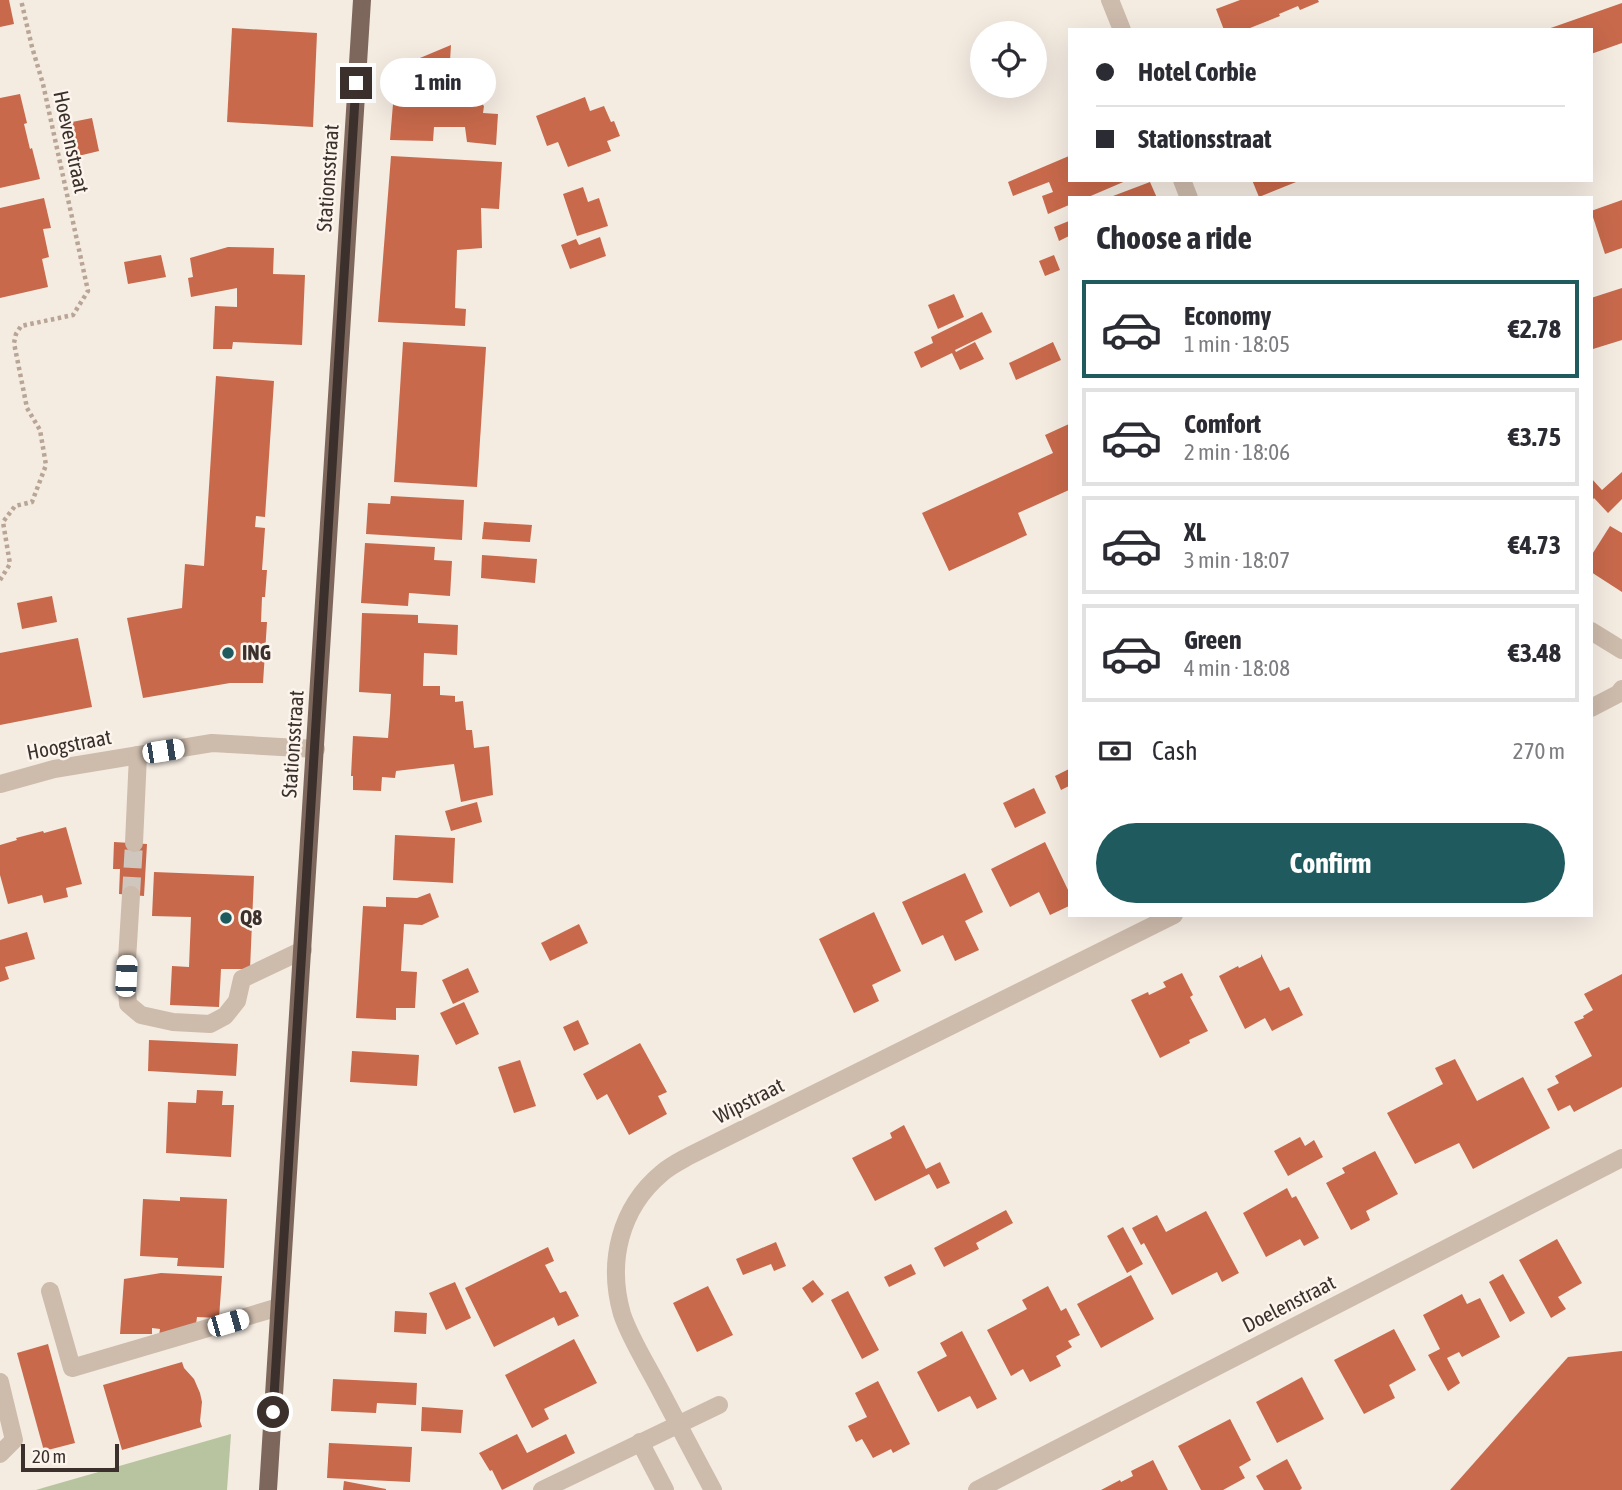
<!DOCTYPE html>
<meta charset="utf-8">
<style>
body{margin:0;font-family:"Asap Condensed",sans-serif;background:#f7f7f7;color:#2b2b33;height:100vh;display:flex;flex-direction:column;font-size:26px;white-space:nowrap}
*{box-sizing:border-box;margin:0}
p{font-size:23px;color:#7c7c81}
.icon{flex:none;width:38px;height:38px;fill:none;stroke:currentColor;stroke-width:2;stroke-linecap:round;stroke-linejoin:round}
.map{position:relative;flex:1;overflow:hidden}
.side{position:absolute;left:1068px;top:196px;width:525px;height:721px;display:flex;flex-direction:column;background:#fff;border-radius:0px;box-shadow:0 7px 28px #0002}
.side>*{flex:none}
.hud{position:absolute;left:1068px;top:28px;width:525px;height:154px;border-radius:0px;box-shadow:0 7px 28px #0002;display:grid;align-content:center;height:154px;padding:0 28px;background:#fff}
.tools{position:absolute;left:970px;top:21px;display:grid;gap:14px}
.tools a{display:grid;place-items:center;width:77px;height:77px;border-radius:50%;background:#fff;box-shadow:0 7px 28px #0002;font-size:35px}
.scale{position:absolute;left:21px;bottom:18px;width:98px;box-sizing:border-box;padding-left:7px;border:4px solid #3b302b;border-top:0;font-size:19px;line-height:24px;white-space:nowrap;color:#3b302b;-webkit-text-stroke:5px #fbf5ee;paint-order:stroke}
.end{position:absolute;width:32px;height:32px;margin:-16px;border:9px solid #3b302b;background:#fff;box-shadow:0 0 0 4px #fff}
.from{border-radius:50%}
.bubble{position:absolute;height:49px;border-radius:24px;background:#fff;box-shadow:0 7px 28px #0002;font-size:23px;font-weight:700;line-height:49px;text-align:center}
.car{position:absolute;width:21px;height:42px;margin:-21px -10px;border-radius:9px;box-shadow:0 0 5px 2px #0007;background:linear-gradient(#fff 24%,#345 0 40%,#fff 0 76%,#345 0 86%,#fff 0)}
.hud b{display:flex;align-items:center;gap:24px;height:66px;font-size:26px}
.hud b+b{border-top:2px solid #e1e1e2}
.hud i{width:18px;height:18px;background:#2b2b33}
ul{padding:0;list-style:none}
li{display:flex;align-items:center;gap:21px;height:98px;margin:0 14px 10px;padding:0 14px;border:4px solid #e1e1e2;border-radius:0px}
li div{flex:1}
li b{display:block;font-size:26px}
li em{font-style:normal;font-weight:700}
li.current{border-color:#1f5a5e}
li>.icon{width:63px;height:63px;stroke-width:1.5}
h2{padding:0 28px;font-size:32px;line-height:84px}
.pay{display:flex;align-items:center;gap:18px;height:77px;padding:0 28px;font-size:26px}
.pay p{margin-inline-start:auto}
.primary-button{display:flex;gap:14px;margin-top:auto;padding:14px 28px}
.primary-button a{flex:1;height:80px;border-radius:42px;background:#1f5a5e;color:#fff;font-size:28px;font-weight:700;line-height:80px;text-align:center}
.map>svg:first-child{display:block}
.green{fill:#b8c4a0}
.building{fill:#c8694b}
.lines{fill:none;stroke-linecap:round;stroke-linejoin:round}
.minor-tunnel{stroke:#cfc6bd;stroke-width:18;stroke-dasharray:18 9;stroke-linecap:butt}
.path{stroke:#b9a596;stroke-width:4.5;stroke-dasharray:3.5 3.5;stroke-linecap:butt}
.minor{stroke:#cdbbac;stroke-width:18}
.major{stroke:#7d675c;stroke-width:18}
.route{stroke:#3b302b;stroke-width:9}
.poi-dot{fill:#1f5a5e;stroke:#fbf5ee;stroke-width:2.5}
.labels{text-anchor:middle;stroke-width:5;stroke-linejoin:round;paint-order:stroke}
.street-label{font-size:21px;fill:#3b302b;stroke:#fbf5ee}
.poi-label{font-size:21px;font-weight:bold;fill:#3b302b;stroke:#fbf5ee;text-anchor:start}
</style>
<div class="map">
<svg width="1622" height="1490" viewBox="0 0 1622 1490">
<rect width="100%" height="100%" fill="#f4ebe1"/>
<polygon class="green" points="231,1434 227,1490 36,1490 46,1487"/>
<g class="building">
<polygon points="0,0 9,0 14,24 0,27"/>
<polygon points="1240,0 1318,0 1319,2 1300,10 1298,6 1279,14 1280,16 1245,30 1224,30 1216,9"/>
<polygon points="1622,3 1622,43 1591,54 1591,30 1545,30"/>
<polygon points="232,28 317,33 313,127 227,122"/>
<polygon points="451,45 448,92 469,91 484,106 483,113 498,114 496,145 467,142 465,127 434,127 433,141 390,140 396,68"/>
<polygon points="20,94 27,123 24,124 30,149 32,148 40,179 0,188 0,98"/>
<polygon points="585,97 590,111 604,106 611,122 614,121 620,136 607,141 611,151 568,167 558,142 547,146 536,116"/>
<polygon points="92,118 99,151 74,157 67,123"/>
<polygon points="391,156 502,162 499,209 481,208 482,248 457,250 455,308 466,309 465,326 378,322"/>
<polygon points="1069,156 1069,180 1128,180 1086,198 1069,198 1069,205 1048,214 1042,196 1053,192 1049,182 1013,196 1008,182"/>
<polygon points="1252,180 1301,180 1259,197"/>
<polygon points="1150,182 1157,198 1114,198 1113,196"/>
<polygon points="583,187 588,202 599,198 608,226 577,236 563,194"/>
<polygon points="44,198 51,228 43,229 49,257 42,259 48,287 0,298 0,208"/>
<polygon points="1622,200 1622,248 1605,254 1591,211"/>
<polygon points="1069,221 1069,236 1059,241 1054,227"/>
<polygon points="600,237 606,256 570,269 561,245 576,239 579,245"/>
<polygon points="228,247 274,248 273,274 305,275 302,345 233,342 232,349 213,349 215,306 237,307 237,288 191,297 188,278 193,277 190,258"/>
<polygon points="161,255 166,277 128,284 124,262"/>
<polygon points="1054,255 1060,270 1045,276 1039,261"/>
<polygon points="1622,288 1622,340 1593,349 1591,344 1591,298"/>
<polygon points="954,294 964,317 938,329 928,305"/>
<polygon points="982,312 992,332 955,350 956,352 975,342 984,359 960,370 952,353 921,368 914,352 933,343 931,337"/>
<polygon points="403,342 486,347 477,487 394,482"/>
<polygon points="1053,342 1061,360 1016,380 1009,363"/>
<polygon points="216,376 274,381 265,517 256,516 255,527 265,528 262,570 267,570 265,597 262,597 261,622 267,622 263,683 230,683 143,698 127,618 182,608 185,564 204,566"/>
<polygon points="1069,424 1069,490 1018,513 1027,535 949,571 922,513 1053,453 1045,435"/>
<polygon points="1622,472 1622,499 1608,513 1594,498 1591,502 1591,478 1602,490"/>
<polygon points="391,496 464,500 462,540 366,534 368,503 390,504"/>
<polygon points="484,522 532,525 530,542 482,539"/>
<polygon points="1610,526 1622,533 1622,592 1591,572 1591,556"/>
<polygon points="365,543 435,547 434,560 452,561 450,596 409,593 408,606 361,603"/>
<polygon points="482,555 537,559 535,583 481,578"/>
<polygon points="52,596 57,622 22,629 17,603"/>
<polygon points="362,613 418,615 418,623 458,625 457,655 424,653 423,686 440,686 440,695 455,696 455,702 463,701 466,730 472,730 474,748 489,746 493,795 461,802 454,764 396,771 395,778 382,777 381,791 353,790 353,776 351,776 353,736 388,738 390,714 391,694 359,692"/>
<polygon points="78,638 92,707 0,725 0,653"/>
<polygon points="1069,769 1069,786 1061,790 1055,776"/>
<polygon points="1034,788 1046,813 1015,828 1003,803"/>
<polygon points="477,802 482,822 451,831 445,811"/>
<polygon points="66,827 82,884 66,888 68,897 44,903 42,895 8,904 0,875 0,845 17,840 16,838 43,831 44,833"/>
<polygon points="395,835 455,838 453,883 393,880"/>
<polygon points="114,842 147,844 144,896 119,894 120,869 113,869"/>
<polygon points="1045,842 1069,892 1069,906 1050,915 1039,892 1010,907 991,869"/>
<polygon points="154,872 254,876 250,969 221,969 219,1007 170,1005 172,966 189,967 191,917 152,916"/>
<polygon points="965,873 983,912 965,921 979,950 955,961 943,935 922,945 902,902"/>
<polygon points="430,893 439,917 422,925 404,924 401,971 417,972 415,1008 396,1008 396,1020 356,1018 363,906 386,907 386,897 417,898"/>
<polygon points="874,912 901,971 872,985 879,1001 854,1013 819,939"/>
<polygon points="579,924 588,943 550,961 541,943"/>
<polygon points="27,932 35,959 5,967 9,979 0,982 0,940"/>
<polygon points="1261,954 1280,991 1289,987 1303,1015 1272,1031 1265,1018 1245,1029 1219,976 1238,966 1239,968 1261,957"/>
<polygon points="468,968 479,992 453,1004 442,980"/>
<polygon points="1182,973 1193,995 1190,997 1208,1031 1189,1040 1190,1043 1160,1058 1131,1000 1148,992 1149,995 1166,987 1163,982"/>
<polygon points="1622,974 1622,1087 1574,1112 1570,1105 1558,1111 1547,1089 1559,1083 1555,1076 1592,1056 1574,1022 1584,1018 1583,1016 1593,1010 1584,994"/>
<polygon points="464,1002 479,1034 456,1045 440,1013"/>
<polygon points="578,1020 589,1044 574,1051 563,1027"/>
<polygon points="149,1040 238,1044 236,1076 148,1071"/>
<polygon points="640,1043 667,1092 658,1096 667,1114 629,1135 607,1094 597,1100 583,1074"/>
<polygon points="352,1051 419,1055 417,1086 350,1082"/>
<polygon points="1455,1059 1477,1101 1523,1077 1550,1128 1473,1169 1459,1143 1415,1164 1387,1113 1443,1084 1435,1068"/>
<polygon points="520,1060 536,1106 514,1113 498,1067"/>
<polygon points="197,1090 223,1091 222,1105 234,1105 231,1157 166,1153 168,1102 196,1103"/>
<polygon points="904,1125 926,1169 940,1162 950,1183 937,1189 929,1174 875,1201 852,1158 892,1138 890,1133"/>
<polygon points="1300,1137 1305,1146 1314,1140 1323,1157 1288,1176 1274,1151"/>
<polygon points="1375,1151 1398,1194 1366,1211 1370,1220 1351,1230 1326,1183 1345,1173 1342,1168"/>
<polygon points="1287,1188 1292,1198 1296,1196 1319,1238 1304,1246 1300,1239 1266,1257 1243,1213"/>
<polygon points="180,1197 227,1199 224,1268 177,1266 178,1258 140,1256 143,1199 180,1201"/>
<polygon points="1006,1210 1013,1223 976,1243 979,1249 944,1267 934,1248"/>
<polygon points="1206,1211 1239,1273 1222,1282 1217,1272 1172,1295 1144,1243 1141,1245 1132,1228 1157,1215 1166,1232"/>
<polygon points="1123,1227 1143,1264 1127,1273 1107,1236"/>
<polygon points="1557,1239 1582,1283 1558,1297 1566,1309 1551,1318 1519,1260"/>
<polygon points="776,1242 786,1266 774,1271 771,1264 743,1275 736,1259"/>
<polygon points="548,1247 554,1261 545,1265 560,1293 566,1291 579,1316 558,1326 554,1317 494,1347 465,1288"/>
<polygon points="911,1264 916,1274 889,1287 884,1277"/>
<polygon points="161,1273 222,1276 219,1318 197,1317 196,1324 159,1336 160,1329 152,1328 152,1334 120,1334 124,1279"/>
<polygon points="1503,1274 1525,1313 1510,1322 1489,1282"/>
<polygon points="1131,1275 1154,1319 1101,1348 1077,1304"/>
<polygon points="813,1280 824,1294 812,1303 802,1288"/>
<polygon points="455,1282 471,1318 446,1330 429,1293"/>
<polygon points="708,1286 733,1335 697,1352 673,1303"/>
<polygon points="1048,1286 1061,1311 1066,1308 1080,1335 1068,1341 1072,1347 1056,1356 1061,1366 1030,1382 1023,1369 1011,1376 987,1330 1027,1309 1022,1300"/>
<polygon points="848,1291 879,1350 862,1359 831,1300"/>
<polygon points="1462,1294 1467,1304 1480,1298 1500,1337 1462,1357 1459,1352 1447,1358 1460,1383 1448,1391 1428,1355 1440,1349 1423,1315"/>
<polygon points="395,1311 427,1313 426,1334 394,1332"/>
<polygon points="1394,1329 1416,1370 1389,1385 1395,1398 1364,1414 1334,1360"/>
<polygon points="962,1331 997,1399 977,1409 970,1396 938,1412 917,1372 947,1356 940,1343"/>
<polygon points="574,1339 597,1383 544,1409 549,1419 532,1428 505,1375"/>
<polygon points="48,1344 75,1443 44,1451 17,1353"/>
<polygon points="1622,1351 1622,1490 1450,1490 1568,1357"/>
<polygon points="182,1362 184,1368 194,1379 200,1393 202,1402 200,1421 202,1427 122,1450 103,1385"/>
<polygon points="1302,1377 1324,1419 1277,1443 1256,1402"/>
<polygon points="333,1379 417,1383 416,1405 377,1403 376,1413 331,1411"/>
<polygon points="878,1381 910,1444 893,1453 891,1449 873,1458 862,1439 856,1442 848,1426 867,1417 855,1393"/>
<polygon points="422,1407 463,1410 461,1433 421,1431"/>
<polygon points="1230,1419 1251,1460 1239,1467 1245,1478 1223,1490 1201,1490 1178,1446"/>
<polygon points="517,1434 527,1453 566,1434 575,1453 502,1490 492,1470 490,1471 479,1453"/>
<polygon points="329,1443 412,1447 410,1482 327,1478"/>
<polygon points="1287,1459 1302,1488 1300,1490 1264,1490 1256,1476"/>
<polygon points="1153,1460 1168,1490 1101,1490 1120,1480 1121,1482 1133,1476 1131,1471"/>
<polygon points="344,1481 386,1489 386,1490 343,1490"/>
</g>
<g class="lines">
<polyline class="minor-tunnel" points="131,895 134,843"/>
<polyline class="path" points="0,580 10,564 3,522 15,506 32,502 46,465 40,430 27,408 14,343 16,334 21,326 73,315 88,291 43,84 32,47 21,0"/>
<g class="minor">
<polyline points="1110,0 1122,30"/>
<polyline points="1182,180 1189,198"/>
<polyline points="1591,631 1622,650"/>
<polyline points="1591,708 1618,694 1622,689"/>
<polyline points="0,784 54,769 212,743 316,749"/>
<polyline points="134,843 138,755"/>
<polyline points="131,895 126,976 128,1004 141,1015 173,1022 210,1024 225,1016 237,1001 242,979 303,950"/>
<polyline points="50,1291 72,1368 279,1307"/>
<polyline points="0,1382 14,1440 0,1454"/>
<polyline points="640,1442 665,1490"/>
<polyline points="542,1490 719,1405"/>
<path d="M713,1490C694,1455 676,1420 658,1386C646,1363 630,1338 622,1314C607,1262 620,1208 662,1173C670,1166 680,1161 689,1156L1174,915"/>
<polyline points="977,1490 1622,1158"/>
</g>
<polyline class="major" points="268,1490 362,0"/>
</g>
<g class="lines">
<polyline class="route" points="273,1412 356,83"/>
</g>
<g class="poi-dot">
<circle cx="228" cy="653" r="7"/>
<circle cx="226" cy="918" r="7"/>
</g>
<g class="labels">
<g class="street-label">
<text transform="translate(71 142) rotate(78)" y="7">Hoevenstraat</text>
<text transform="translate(328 178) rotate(-86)" y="7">Stationsstraat</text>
<text transform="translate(293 744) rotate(-86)" y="7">Stationsstraat</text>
<text transform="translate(69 745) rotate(-11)" y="7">Hoogstraat</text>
<text transform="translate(749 1101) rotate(-27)" y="7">Wipstraat</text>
<text transform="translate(1289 1304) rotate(-27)" y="7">Doelenstraat</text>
</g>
<g class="poi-label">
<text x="242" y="660">ING</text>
<text x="240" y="925">Q8</text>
</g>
</g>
</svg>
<div class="tools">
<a><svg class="icon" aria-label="locate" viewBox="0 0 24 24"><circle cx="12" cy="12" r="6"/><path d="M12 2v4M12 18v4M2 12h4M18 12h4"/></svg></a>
</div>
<div class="scale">20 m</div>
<i class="end from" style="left:273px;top:1412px"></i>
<i class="end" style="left:356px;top:83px"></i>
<div class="bubble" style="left:380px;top:58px;width:116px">1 min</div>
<i class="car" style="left:163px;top:751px;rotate:81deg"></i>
<i class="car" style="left:126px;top:976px;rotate:3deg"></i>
<i class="car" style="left:228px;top:1323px;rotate:74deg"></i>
<div class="hud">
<b><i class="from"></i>Hotel Corbie</b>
<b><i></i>Stationsstraat</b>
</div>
<section class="side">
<h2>Choose a ride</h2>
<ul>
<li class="current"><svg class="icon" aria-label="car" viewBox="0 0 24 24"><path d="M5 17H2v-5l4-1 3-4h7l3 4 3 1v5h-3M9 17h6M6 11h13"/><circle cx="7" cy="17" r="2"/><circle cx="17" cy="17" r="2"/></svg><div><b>Economy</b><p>1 min · 18:05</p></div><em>€2.78</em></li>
<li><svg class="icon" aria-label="car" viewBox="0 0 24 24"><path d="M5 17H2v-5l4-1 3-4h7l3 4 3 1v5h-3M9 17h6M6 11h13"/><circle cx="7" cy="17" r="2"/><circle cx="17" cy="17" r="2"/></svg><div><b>Comfort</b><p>2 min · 18:06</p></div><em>€3.75</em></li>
<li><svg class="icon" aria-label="car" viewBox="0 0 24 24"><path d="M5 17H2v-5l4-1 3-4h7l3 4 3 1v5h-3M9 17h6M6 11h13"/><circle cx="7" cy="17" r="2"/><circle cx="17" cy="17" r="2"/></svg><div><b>XL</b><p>3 min · 18:07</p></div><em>€4.73</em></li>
<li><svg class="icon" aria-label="car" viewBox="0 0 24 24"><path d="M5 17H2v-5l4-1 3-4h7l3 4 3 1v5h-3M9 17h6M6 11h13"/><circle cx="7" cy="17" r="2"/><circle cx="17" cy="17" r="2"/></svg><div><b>Green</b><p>4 min · 18:08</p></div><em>€3.48</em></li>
</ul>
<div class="pay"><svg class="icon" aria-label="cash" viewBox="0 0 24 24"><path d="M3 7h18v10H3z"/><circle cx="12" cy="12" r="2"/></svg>Cash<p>270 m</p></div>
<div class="primary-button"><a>Confirm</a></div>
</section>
</div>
